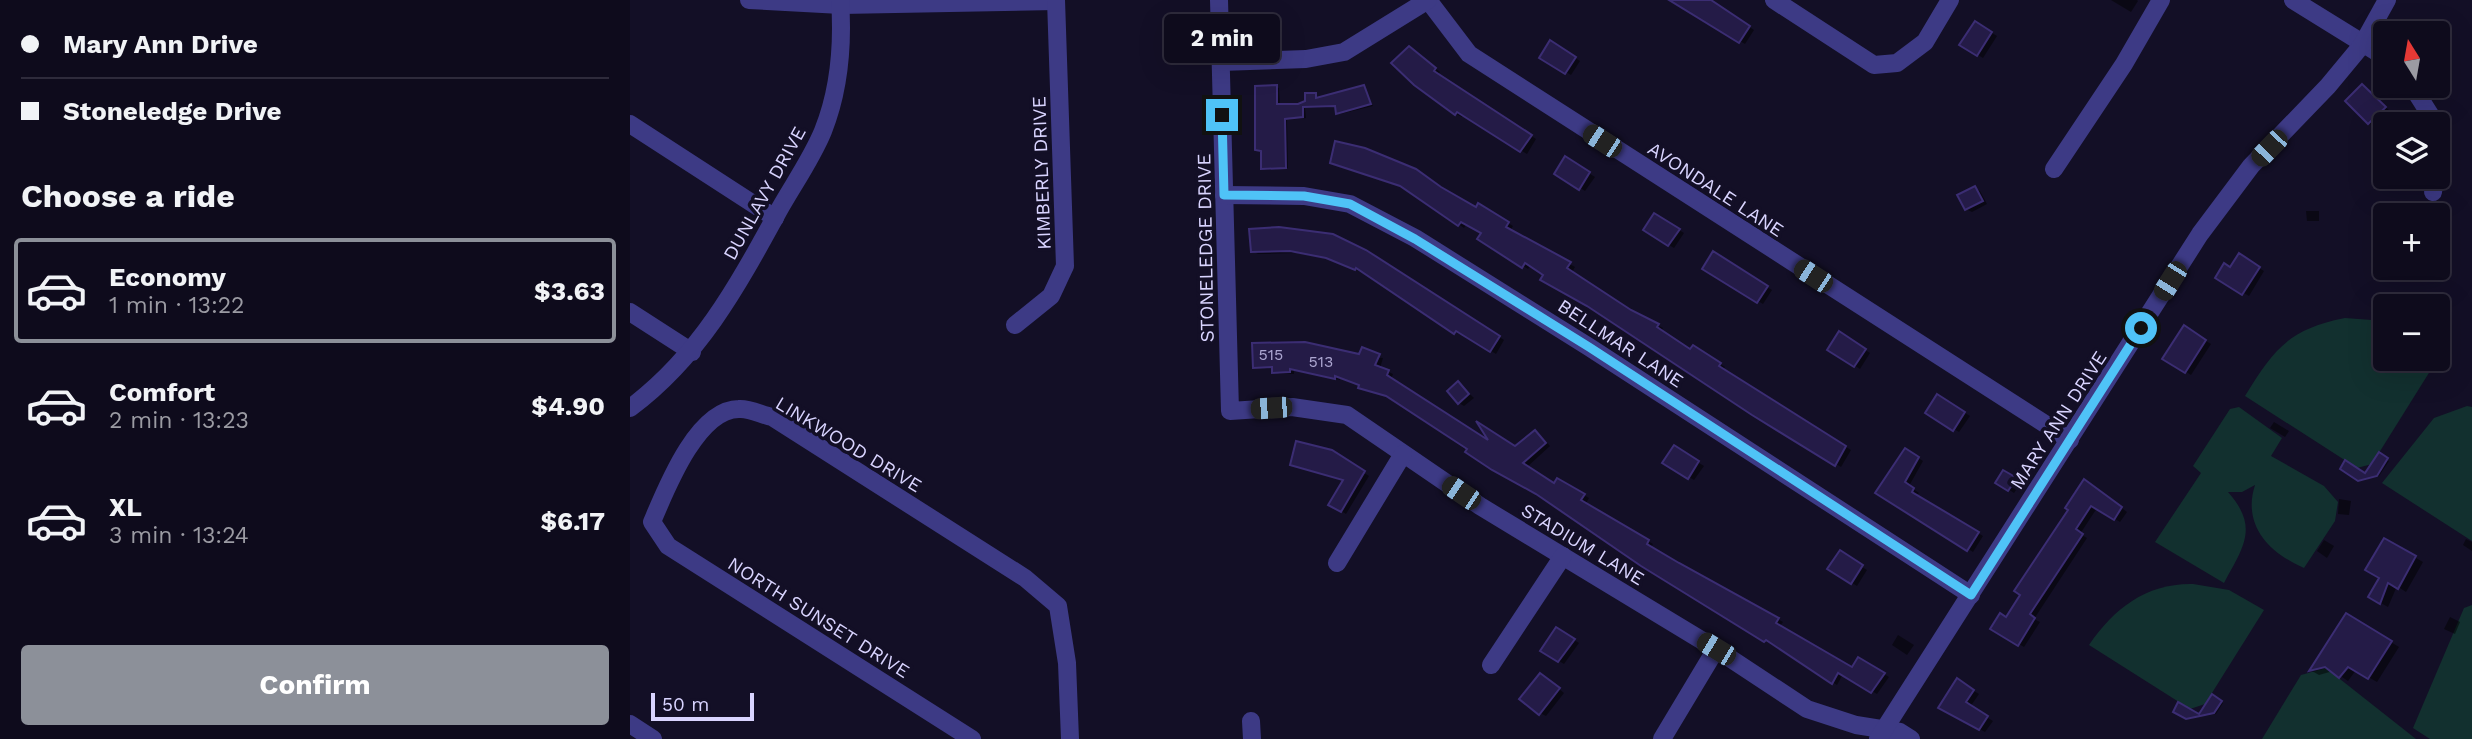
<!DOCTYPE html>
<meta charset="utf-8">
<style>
body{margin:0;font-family:"Work Sans",sans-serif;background:#171425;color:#f1f3f6;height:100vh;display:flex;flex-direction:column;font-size:26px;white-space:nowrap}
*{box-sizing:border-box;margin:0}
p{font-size:23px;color:#9b9ba3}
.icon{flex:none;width:38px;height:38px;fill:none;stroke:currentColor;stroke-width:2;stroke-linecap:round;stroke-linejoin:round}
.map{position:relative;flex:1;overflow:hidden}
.side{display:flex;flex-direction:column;background:#0e0b1c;width:630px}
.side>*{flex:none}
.hud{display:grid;align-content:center;height:154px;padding:0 21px;background:#0e0b1c}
.needle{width:46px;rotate:349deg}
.controls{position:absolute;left:1743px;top:21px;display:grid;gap:14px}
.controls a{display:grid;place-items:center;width:77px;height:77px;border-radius:7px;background:#0e0b1c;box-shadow:0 7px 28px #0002,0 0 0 2px #2e2b3b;font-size:35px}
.scale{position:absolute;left:21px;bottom:18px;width:103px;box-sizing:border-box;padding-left:7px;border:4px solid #d9d4ff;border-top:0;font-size:19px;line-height:24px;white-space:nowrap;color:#d9d4ff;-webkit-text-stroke:5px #130f26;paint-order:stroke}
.end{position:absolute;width:32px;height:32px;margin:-16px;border:9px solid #4fc3f7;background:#111;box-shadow:0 0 0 4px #111}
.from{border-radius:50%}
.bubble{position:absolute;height:49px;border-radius:7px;background:#0e0b1c;box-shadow:0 7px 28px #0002,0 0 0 2px #2e2b3b;font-size:23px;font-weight:700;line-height:49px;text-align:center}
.car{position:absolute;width:21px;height:42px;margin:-21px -10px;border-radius:9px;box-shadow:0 0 5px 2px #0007;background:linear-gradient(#222 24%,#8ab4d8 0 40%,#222 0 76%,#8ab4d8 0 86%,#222 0)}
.hud b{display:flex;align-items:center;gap:24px;height:66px;font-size:26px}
.hud b+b{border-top:2px solid #2e2b3b}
.hud i{width:18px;height:18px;background:#f1f3f6}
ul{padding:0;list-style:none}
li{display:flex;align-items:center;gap:21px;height:105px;margin:0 14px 10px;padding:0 7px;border:4px solid transparent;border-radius:7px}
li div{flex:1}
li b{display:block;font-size:26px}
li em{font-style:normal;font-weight:700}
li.active{border-color:#8c9099}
li>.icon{width:63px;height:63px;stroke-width:1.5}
h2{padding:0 21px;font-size:32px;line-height:84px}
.action{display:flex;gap:14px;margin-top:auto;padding:14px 21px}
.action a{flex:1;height:80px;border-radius:7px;background:#8c9099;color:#fff;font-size:28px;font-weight:700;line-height:80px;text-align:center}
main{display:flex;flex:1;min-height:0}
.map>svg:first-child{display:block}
.green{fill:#12302f}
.shadow{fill:#0007}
.building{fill:#241b47;stroke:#3b2d73;stroke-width:2}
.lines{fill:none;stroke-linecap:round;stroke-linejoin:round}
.minor{stroke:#3d3a85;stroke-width:18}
.route{stroke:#4fc3f7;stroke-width:9}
.labels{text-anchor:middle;stroke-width:7;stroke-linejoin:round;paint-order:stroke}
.number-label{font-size:16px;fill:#aca6d1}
.street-label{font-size:19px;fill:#d9d4ff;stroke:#130f26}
</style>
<main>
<section class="side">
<div class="hud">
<b><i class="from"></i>Mary Ann Drive</b>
<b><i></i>Stoneledge Drive</b>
</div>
<h2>Choose a ride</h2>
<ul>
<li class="active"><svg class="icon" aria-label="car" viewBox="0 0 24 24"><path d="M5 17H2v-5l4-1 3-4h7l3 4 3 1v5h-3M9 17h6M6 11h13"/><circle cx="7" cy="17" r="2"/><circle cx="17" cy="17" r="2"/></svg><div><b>Economy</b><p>1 min · 13:22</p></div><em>$3.63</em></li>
<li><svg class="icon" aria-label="car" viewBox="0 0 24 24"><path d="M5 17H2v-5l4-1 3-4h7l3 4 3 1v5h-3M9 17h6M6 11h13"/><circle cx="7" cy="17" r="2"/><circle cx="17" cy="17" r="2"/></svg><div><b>Comfort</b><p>2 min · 13:23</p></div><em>$4.90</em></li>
<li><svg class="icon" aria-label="car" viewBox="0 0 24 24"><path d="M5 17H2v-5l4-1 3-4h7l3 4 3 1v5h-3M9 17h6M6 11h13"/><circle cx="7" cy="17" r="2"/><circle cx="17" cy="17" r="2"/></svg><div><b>XL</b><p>3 min · 13:24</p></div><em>$6.17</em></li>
</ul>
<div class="action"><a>Confirm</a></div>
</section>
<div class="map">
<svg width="1842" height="739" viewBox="0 0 1842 739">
<rect width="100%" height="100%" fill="#130f26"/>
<g class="green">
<path d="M1715,318L1755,321V359H1808V350L1812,352L1742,464L1727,468L1615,396C1644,349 1659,329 1715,318Z"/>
<polygon points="1837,406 1842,407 1842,541 1752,483 1804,418"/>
<path d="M1609,407L1652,438L1641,456L1694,486L1708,502L1705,521L1674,568C1639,553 1612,525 1625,485L1612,492H1598C1629,527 1614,546 1594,583L1525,542L1571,473L1563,466L1600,409Z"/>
<path d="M1563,584L1599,590L1634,610L1575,704L1560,709L1459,645C1484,608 1517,583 1563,584Z"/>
<polygon points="1842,605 1842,739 1800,739 1783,728 1834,608"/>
<polygon points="1696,668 1786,739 1632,739 1671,675"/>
</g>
<g class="shadow">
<polygon points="1055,0 1079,0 1124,30 1115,44 1051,6"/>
<polygon points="1481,0 1507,0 1508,1 1501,12"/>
<polygon points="1346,23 1367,36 1353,58 1332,45"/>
<polygon points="921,43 950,61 941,75 912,57"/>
<polygon points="785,51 810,72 808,75 906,139 897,154 833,114 832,117 826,114 785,84"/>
<polygon points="1732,86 1760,111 1744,126 1739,123"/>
<polygon points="646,87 649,88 650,105 669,106 685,95 688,99 734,87 743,106 710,114 707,107 675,108 676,118 657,120 658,168 636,170 633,168 633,151 627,149"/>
<polygon points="936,159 965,177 955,191 927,173"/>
<polygon points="702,162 816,192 847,209 849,205 883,226 880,231 945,267 942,272 1003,313 1033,328 1031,332 1061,351 1063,347 1095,367 1093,370 1221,450 1211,467 1123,414 901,265 898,269 850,238 853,232 837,223 834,228 775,187"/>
<polygon points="1345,188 1350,191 1357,204 1342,212 1336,209"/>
<polygon points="1676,211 1689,211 1689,221 1677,221"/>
<polygon points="1025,215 1054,233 1044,248 1015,230"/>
<polygon points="621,230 742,255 874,340 866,354 832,333 831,335 825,332 732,269 731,272 703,260 667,253 628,254 622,251"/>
<polygon points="1083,254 1142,290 1133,304 1074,268"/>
<polygon points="1609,256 1634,271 1619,296 1587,277 1601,269"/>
<polygon points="1555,328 1581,344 1561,375 1535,358"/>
<polygon points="1209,334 1240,353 1230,369 1199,349"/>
<polygon points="730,356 753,358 750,368 763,374 761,379 864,445 885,448 905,432 910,435 920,446 897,467 925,485 928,480 959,498 955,505 1023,544 1020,548 1052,567 1153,622 1149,627 1223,669 1229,659 1259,677 1247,694 1213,674 1207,685 1012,564 908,494 863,469 762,398 734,390 730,385 710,377 710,380 664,370 664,374 649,374 644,369 625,367"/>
<polygon points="829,384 844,398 834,406 829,403"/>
<polygon points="1308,396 1340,416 1329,432 1297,413"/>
<polygon points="1644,422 1659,431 1655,437 1640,428"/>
<polygon points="1044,448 1074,466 1064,480 1035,462"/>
<polygon points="1276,450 1293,461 1279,486 1289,493 1286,496 1353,536 1343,552 1248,493"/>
<polygon points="701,452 739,476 716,514 700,504 715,480 662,465"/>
<polygon points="1749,455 1759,461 1749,476 1731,481 1712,468 1736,475"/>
<polygon points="1374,472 1391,483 1384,493 1367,482"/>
<polygon points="1460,484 1497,512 1490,522 1467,508 1450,534 1457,538 1404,619 1410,622 1394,647 1362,628 1377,619"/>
<polygon points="1709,499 1721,501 1719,515 1708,514"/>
<polygon points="1836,539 1842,542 1842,551 1833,545"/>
<polygon points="1694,540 1704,546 1697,558 1687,551"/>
<polygon points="1755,540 1793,562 1776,592 1767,586 1758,607 1740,597 1751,578"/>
<polygon points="1210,553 1237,570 1227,586 1200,569"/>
<polygon points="1716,615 1769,647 1747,682 1726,670 1718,681 1703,671 1689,675 1682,671"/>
<polygon points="1820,617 1830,622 1825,634 1814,629"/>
<polygon points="926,629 949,643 934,664 913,651"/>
<polygon points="1268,635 1284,645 1277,655 1262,645"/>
<polygon points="916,678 934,693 916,716 910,713"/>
<polygon points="1327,681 1349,694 1340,707 1363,721 1355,732 1311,707"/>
<polygon points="1582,697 1593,703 1586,714 1575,716 1572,714"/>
</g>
<g class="building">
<polygon points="1039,0 1081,0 1120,26 1109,43"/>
<polygon points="1345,21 1362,32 1347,56 1329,45"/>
<polygon points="920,40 946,57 935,74 909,58"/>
<polygon points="779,46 806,68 804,71 902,135 890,152 827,112 825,115 784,85 761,63"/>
<polygon points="1732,84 1756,107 1738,124 1715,101"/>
<polygon points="647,85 647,104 668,104 675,101 675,93 686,93 686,98 734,85 741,104 706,114 705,106 673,107 673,117 655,119 656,168 631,169 631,151 625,150 625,86"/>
<polygon points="705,141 735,148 786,169 811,187 846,207 848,203 879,222 876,227 941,262 937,268 1001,310 1029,324 1027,327 1060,349 1063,345 1091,363 1089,366 1216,446 1205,466 1122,415 957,306 910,280 913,275 895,263 892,268 847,239 851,233 831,222 828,226 770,186 700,163"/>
<polygon points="935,156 960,172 949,190 924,174"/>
<polygon points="1345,186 1353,201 1335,210 1327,195"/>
<polygon points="1024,213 1050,229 1038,246 1013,230"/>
<polygon points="649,227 703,234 736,250 870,336 860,352 826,331 824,334 726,268 725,270 696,258 660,251 621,252 619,229"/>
<polygon points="1083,251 1138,286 1127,303 1072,269"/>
<polygon points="1609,253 1630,267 1612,295 1585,278 1594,263 1600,267"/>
<polygon points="1554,325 1576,340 1555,373 1532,359"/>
<polygon points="1209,331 1236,349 1224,367 1197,350"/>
<polygon points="675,342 729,354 732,347 750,354 745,365 759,370 757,375 858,440 846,421 885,446 905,430 916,443 893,463 924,483 927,478 955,494 951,500 1019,540 1017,544 1049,563 1149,618 1146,623 1222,667 1228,657 1255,673 1241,693 1208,673 1202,684 1136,640 1134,642 1011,566 906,494 862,470 835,452 837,449 756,396 728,388 729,385 705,376 705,379 660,369 660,372 642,373 642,367 623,368 622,343"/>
<polygon points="828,381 839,394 828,404 817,391"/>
<polygon points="1307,394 1335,412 1323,431 1295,413"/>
<polygon points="666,441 702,450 735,471 711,512 698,505 713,480 660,465"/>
<polygon points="1044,445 1069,461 1058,479 1032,463"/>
<polygon points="1275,448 1289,457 1275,482 1284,488 1282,492 1349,532 1337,551 1245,493"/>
<polygon points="1749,452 1758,458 1747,476 1728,481 1710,469 1715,460 1735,473"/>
<polygon points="1373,470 1387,478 1378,491 1365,483"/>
<polygon points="1454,479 1492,507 1484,520 1461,506 1446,529 1453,534 1400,614 1405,618 1388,646 1360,629 1370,613 1376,617 1390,595 1384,591 1438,510 1435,508"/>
<polygon points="1754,538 1786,556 1768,589 1758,583 1750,604 1738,597 1749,578 1735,570"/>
<polygon points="1210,550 1233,565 1221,584 1197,569"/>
<polygon points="1716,613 1762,641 1738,679 1718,667 1709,678 1695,667 1679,671"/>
<polygon points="926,627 945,639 928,662 910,651"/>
<polygon points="910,673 930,688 909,715 889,699"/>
<polygon points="1327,678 1344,690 1336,702 1358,716 1349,730 1308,708"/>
<polygon points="1582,694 1592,701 1584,713 1556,719 1543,712 1548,702 1569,714"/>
</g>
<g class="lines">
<g class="minor">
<polyline points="119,0 211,5 426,1"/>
<polyline points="589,0 600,411 662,407 717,415 850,506 1086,649 1177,709 1226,725 1270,732 1281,739"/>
<polyline points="798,0 839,54 1440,440"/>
<polyline points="1144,0 1244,65 1267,63 1295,42 1320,0"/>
<polyline points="1663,0 1755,57"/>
<polyline points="591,62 676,59 714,52 798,0"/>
<polyline points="1782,86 1806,124"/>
<polyline points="0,124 145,218"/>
<polyline points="1808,135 1808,161"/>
<polyline points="1424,169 1494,64 1531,0"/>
<polyline points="1803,192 1805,177"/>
<polyline points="594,195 674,196 720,204 785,238 959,347 1341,595"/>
<polyline points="0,312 62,352"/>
<polyline points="385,325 421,296 435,266 426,0"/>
<path d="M0,408C70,356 108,285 149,210C163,185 182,158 193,131C209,91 213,43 210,0"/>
<polyline points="707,563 773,454"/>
<polyline points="861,665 933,556"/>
<polyline points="621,721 622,739"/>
<polyline points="0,724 23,739"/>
<path d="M342,739L38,546L22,522C36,489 67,409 109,409C119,408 132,415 142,417L395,578L428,606L437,663L440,739"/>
<polyline points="1032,739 1086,649"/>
<polyline points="1248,739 1570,234 1621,166 1698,86 1732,45 1757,0"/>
</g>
</g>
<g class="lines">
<polyline class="route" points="592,115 594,195 674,196 720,204 785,239 959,347 1341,595 1511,328"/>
</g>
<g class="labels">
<g class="number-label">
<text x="641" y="360">515</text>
<text x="691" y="367">513</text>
</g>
<g class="street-label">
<text transform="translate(411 173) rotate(-92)" y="7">KIMBERLY DRIVE</text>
<text transform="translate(1086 189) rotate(33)" y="7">AVONDALE LANE</text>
<text transform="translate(134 193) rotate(-61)" y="7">DUNLAVY DRIVE</text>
<text transform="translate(575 248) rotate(-91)" y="7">STONELEDGE DRIVE</text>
<text transform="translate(991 343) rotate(33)" y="7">BELLMAR LANE</text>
<text transform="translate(1428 420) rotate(-57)" y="7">MARY ANN DRIVE</text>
<text transform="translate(219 444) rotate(31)" y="7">LINKWOOD DRIVE</text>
<text transform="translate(953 544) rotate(31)" y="7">STADIUM LANE</text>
<text transform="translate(189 617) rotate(32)" y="7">NORTH SUNSET DRIVE</text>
</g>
</g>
</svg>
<div class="controls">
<a><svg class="needle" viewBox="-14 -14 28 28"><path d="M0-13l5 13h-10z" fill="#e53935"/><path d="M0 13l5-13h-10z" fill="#9b9ba3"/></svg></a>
<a><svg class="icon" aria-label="layers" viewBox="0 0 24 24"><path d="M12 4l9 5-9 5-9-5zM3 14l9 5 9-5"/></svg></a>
<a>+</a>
<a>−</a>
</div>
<div class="scale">50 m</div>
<i class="end from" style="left:1511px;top:328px"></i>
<i class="end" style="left:592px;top:115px"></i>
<div class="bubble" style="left:534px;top:14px;width:116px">2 min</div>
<i class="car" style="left:972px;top:141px;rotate:303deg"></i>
<i class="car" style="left:1639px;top:148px;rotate:224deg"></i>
<i class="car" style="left:1183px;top:276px;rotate:303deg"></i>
<i class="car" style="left:1540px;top:281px;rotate:212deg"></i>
<i class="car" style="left:641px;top:408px;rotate:266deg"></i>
<i class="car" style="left:831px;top:493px;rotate:304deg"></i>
<i class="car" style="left:1086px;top:649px;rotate:301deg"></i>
</div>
</main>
